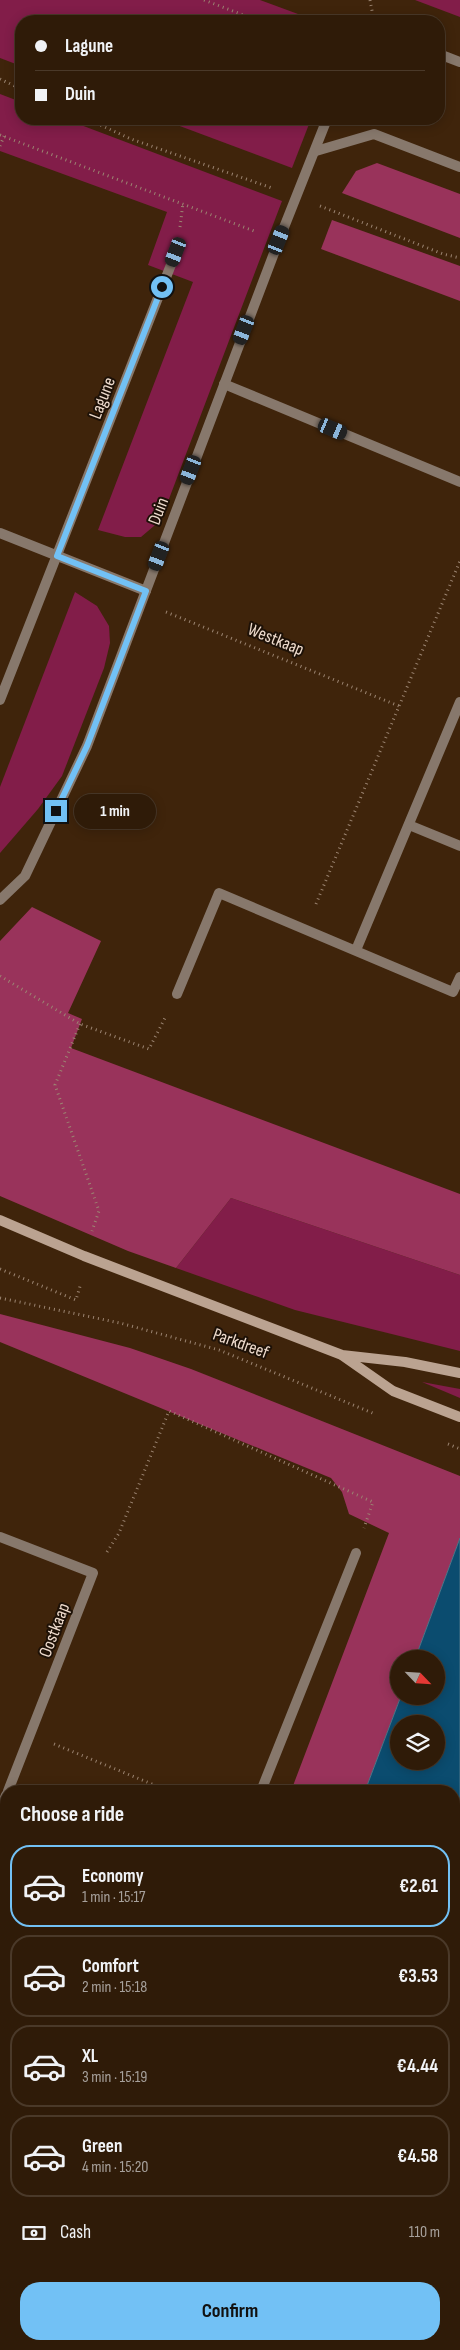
<!DOCTYPE html>
<meta charset="utf-8">
<style>
body{margin:0;font-family:"Sofia Sans Condensed",sans-serif;background:#372412;color:#f1f3f6;height:100vh;display:flex;flex-direction:column;font-size:19px;white-space:nowrap}
*{box-sizing:border-box;margin:0}
p{font-size:16px;color:#a7a19c}
.icon{flex:none;width:28px;height:28px;fill:none;stroke:currentColor;stroke-width:2;stroke-linecap:round;stroke-linejoin:round}
.map{position:relative;flex:1;overflow:hidden}
.drawer{position:absolute;left:0px;top:1785px;width:460px;height:565px;display:flex;flex-direction:column;background:#2f1b08;border-radius:20px 20px 0 0;box-shadow:0 2px 12px #0003,0 0 0 1px #4a3929}
.drawer>*{flex:none}
.hud{position:absolute;left:15px;top:15px;width:430px;height:110px;border-radius:20px;box-shadow:0 2px 12px #0003,0 0 0 1px #4a3929;display:grid;align-content:center;height:110px;padding:0 20px;background:#2f1b08}
.needle{width:32px;rotate:115deg}
.buttons{position:absolute;left:390px;top:1650px;display:grid;gap:10px}
.buttons a{display:grid;place-items:center;width:55px;height:55px;border-radius:50%;background:#2f1b08;box-shadow:0 2px 12px #0003,0 0 0 1px #4a3929;font-size:25px}
.end{position:absolute;width:22px;height:22px;margin:-11px;border:6px solid #72c1f5;background:#111;box-shadow:0 0 0 2px #111}
.from{border-radius:50%}
.bubble{position:absolute;height:35px;border-radius:18px;background:#2f1b08;box-shadow:0 2px 12px #0003,0 0 0 1px #4a3929;font-size:16px;font-weight:700;line-height:35px;text-align:center}
.car{position:absolute;width:15px;height:30px;margin:-15px -8px;border-radius:6px;box-shadow:0 0 4px 1px #0007;background:linear-gradient(#222 24%,#8ab4d8 0 40%,#222 0 76%,#8ab4d8 0 86%,#222 0)}
.hud b{display:flex;align-items:center;gap:18px;height:48px;font-size:19px}
.hud b+b{border-top:1px solid #4a3929}
.hud i{width:12px;height:12px;background:#f1f3f6}
ul{padding:0;list-style:none}
li{display:flex;align-items:center;gap:15px;height:82px;margin:0 10px 8px;padding:0 10px;border:2px solid #4a3929;border-radius:20px}
li div{flex:1}
li b{display:block;font-size:19px}
li em{font-style:normal;font-weight:700}
li.on{border-color:#72c1f5}
li>.icon{width:45px;height:45px;stroke-width:1.5}
h2{padding:0 20px;font-size:22px;line-height:60px}
.pay{display:flex;align-items:center;gap:12px;height:55px;padding:0 20px;font-size:19px}
.pay p{margin-inline-start:auto}
.action{display:flex;gap:10px;margin-top:auto;padding:10px 20px}
.action a{flex:1;height:58px;border-radius:20px;background:#72c1f5;color:#111;font-size:20px;font-weight:700;line-height:58px;text-align:center}
.map>svg:first-child{display:block}
.green{fill:#821d49}
.forest{fill:#99335b}
.water{fill:#0b4c6f;stroke:#4f778b;fill-rule:evenodd}
.lines{fill:none;stroke-linecap:round;stroke-linejoin:round}
.path{stroke:#9c8572;stroke-width:3;stroke-dasharray:1 4;stroke-linecap:butt}
.street{stroke:#87786c;stroke-width:10}
.secondary{stroke:#bba391;stroke-width:10}
.route{stroke:#72c1f5;stroke-width:6}
.labels{text-anchor:middle;stroke-width:4;stroke-linejoin:round;paint-order:stroke}
.street-label{font-size:18px;fill:#eedbcd;stroke:#1d1107}
</style>
<div class="map">
<svg width="460" height="2350" viewBox="0 0 460 2350">
<rect width="100%" height="100%" fill="#3f240b"/>
<g class="green">
<polygon points="0,0 260,0 317,21 21,21 21,66 0,58"/>
<polygon points="415,0 460,0 460,17"/>
<polygon points="0,94 21,102 21,119 65,119 282,201 161,520 141,537 125,537 98,530 193,282 148,265 167,212 0,151"/>
<polygon points="161,119 311,119 292,168"/>
<polygon points="75,592 97,606 109,626 110,643 104,668 62,776 38,809 0,853 0,787"/>
<polygon points="231,1198 460,1275 460,1351 295,1310 176,1268"/>
<polygon points="422,1382 460,1389 460,1398"/>
<polygon points="460,2117 460,2337 450,2350 262,2350 264,2344 454,2344 454,2123"/>
</g>
<g class="forest">
<polygon points="377,163 460,194 460,238 342,193 356,171"/>
<polygon points="332,220 460,266 460,301 321,249"/>
<polygon points="32,907 101,941 68,1013 82,1019 71,1048 460,1194 460,1275 231,1198 176,1268 128,1251 0,1196 0,941"/>
<polygon points="0,1314 130,1348 191,1369 460,1476 460,1538 415,1659 399,1659 399,1696 401,1696 365,1791 291,1791 389,1533 349,1514 342,1492 331,1478 0,1342"/>
<polygon points="0,2272 6,2275 6,2344 189,2344 191,2350 0,2350"/>
</g>
<g class="water">
<path d="M460,1538V2117L454,2123V1791H365L401,1696H436V1659H415ZM399,1724H436V1761H399Z"/>
<polygon points="190,2344 264,2344 262,2350 191,2350"/>
</g>
<g class="lines">
<g class="path">
<polyline points="204,0 259,21"/>
<polyline points="370,0 374,21"/>
<polyline points="0,79 21,89"/>
<polyline points="87,119 131,139 272,188"/>
<polyline points="0,135 254,231"/>
<polyline points="0,146 4,136"/>
<polyline points="320,206 443,254 460,258"/>
<polyline points="180,227 183,203"/>
<polyline points="166,612 399,706"/>
<polyline points="316,904 460,561"/>
<polyline points="0,976 80,1024 149,1049 165,1018"/>
<polyline points="80,1024 55,1085 99,1211 92,1231"/>
<polyline points="0,1269 76,1300 81,1283"/>
<polyline points="0,1298 120,1323 219,1350 375,1414"/>
<polyline points="448,1444 460,1449"/>
<polyline points="107,1552 119,1533 169,1411 373,1502 364,1528"/>
<polyline points="54,1744 169,1791"/>
<polyline points="0,1899 6,1902"/>
<polyline points="454,2179 460,2174"/>
<polyline points="0,2309 6,2311"/>
<polyline points="299,2350 303,2344"/>
</g>
<g class="street">
<polyline points="439,54 460,62"/>
<polyline points="316,151 374,134 460,167"/>
<polyline points="224,384 460,482"/>
<polyline points="0,533 146,591"/>
<polyline points="0,700 176,252"/>
<polyline points="409,825 460,846"/>
<polyline points="0,900 25,876 87,746 279,240 327,119"/>
<polyline points="356,950 460,702"/>
<polyline points="177,994 219,893 453,992 460,977"/>
<polyline points="0,1537 93,1573 8,1791"/>
<polyline points="261,1791 356,1553"/>
<polyline points="0,1810 6,1795"/>
</g>
<g class="secondary">
<polyline points="0,1220 84,1256 342,1355 405,1362 460,1373"/>
<polyline points="343,1356 393,1391 460,1417"/>
</g>
</g>
<g class="lines">
<polyline class="route" points="56,811 87,746 146,591 57,556 162,287"/>
</g>
<g class="labels">
<g class="street-label">
<text transform="translate(102 398) rotate(-69)" y="6">Lagune</text>
<text transform="translate(158 511) rotate(-69)" y="6">Duin</text>
<text transform="translate(276 639) rotate(22)" y="6">Westkaap</text>
<text transform="translate(241 1343) rotate(20)" y="6">Parkdreef</text>
<text transform="translate(54 1630) rotate(-69)" y="6">Oostkaap</text>
</g>
</g>
</svg>
<div class="buttons">
<a><svg class="needle" viewBox="-14 -14 28 28"><path d="M0-13l5 13h-10z" fill="#e53935"/><path d="M0 13l5-13h-10z" fill="#a7a19c"/></svg></a>
<a><svg class="icon" aria-label="layers" viewBox="0 0 24 24"><path d="M12 4l9 5-9 5-9-5zM3 14l9 5 9-5"/></svg></a>
</div>
<i class="end from" style="left:162px;top:287px"></i>
<i class="end" style="left:56px;top:811px"></i>
<div class="bubble" style="left:74px;top:794px;width:82px">1 min</div>
<i class="car" style="left:279px;top:240px;rotate:22deg"></i>
<i class="car" style="left:176px;top:252px;rotate:201deg"></i>
<i class="car" style="left:244px;top:330px;rotate:201deg"></i>
<i class="car" style="left:333px;top:429px;rotate:113deg"></i>
<i class="car" style="left:191px;top:470px;rotate:201deg"></i>
<i class="car" style="left:159px;top:556px;rotate:201deg"></i>
<div class="hud">
<b><i class="from"></i>Lagune</b>
<b><i></i>Duin</b>
</div>
<section class="drawer">
<h2>Choose a ride</h2>
<ul>
<li class="on"><svg class="icon" aria-label="car" viewBox="0 0 24 24"><path d="M5 17H2v-5l4-1 3-4h7l3 4 3 1v5h-3M9 17h6M6 11h13"/><circle cx="7" cy="17" r="2"/><circle cx="17" cy="17" r="2"/></svg><div><b>Economy</b><p>1 min · 15:17</p></div><em>€2.61</em></li>
<li><svg class="icon" aria-label="car" viewBox="0 0 24 24"><path d="M5 17H2v-5l4-1 3-4h7l3 4 3 1v5h-3M9 17h6M6 11h13"/><circle cx="7" cy="17" r="2"/><circle cx="17" cy="17" r="2"/></svg><div><b>Comfort</b><p>2 min · 15:18</p></div><em>€3.53</em></li>
<li><svg class="icon" aria-label="car" viewBox="0 0 24 24"><path d="M5 17H2v-5l4-1 3-4h7l3 4 3 1v5h-3M9 17h6M6 11h13"/><circle cx="7" cy="17" r="2"/><circle cx="17" cy="17" r="2"/></svg><div><b>XL</b><p>3 min · 15:19</p></div><em>€4.44</em></li>
<li><svg class="icon" aria-label="car" viewBox="0 0 24 24"><path d="M5 17H2v-5l4-1 3-4h7l3 4 3 1v5h-3M9 17h6M6 11h13"/><circle cx="7" cy="17" r="2"/><circle cx="17" cy="17" r="2"/></svg><div><b>Green</b><p>4 min · 15:20</p></div><em>€4.58</em></li>
</ul>
<div class="pay"><svg class="icon" aria-label="cash" viewBox="0 0 24 24"><path d="M3 7h18v10H3z"/><circle cx="12" cy="12" r="2"/></svg>Cash<p>110 m</p></div>
<div class="action"><a>Confirm</a></div>
</section>
</div>
